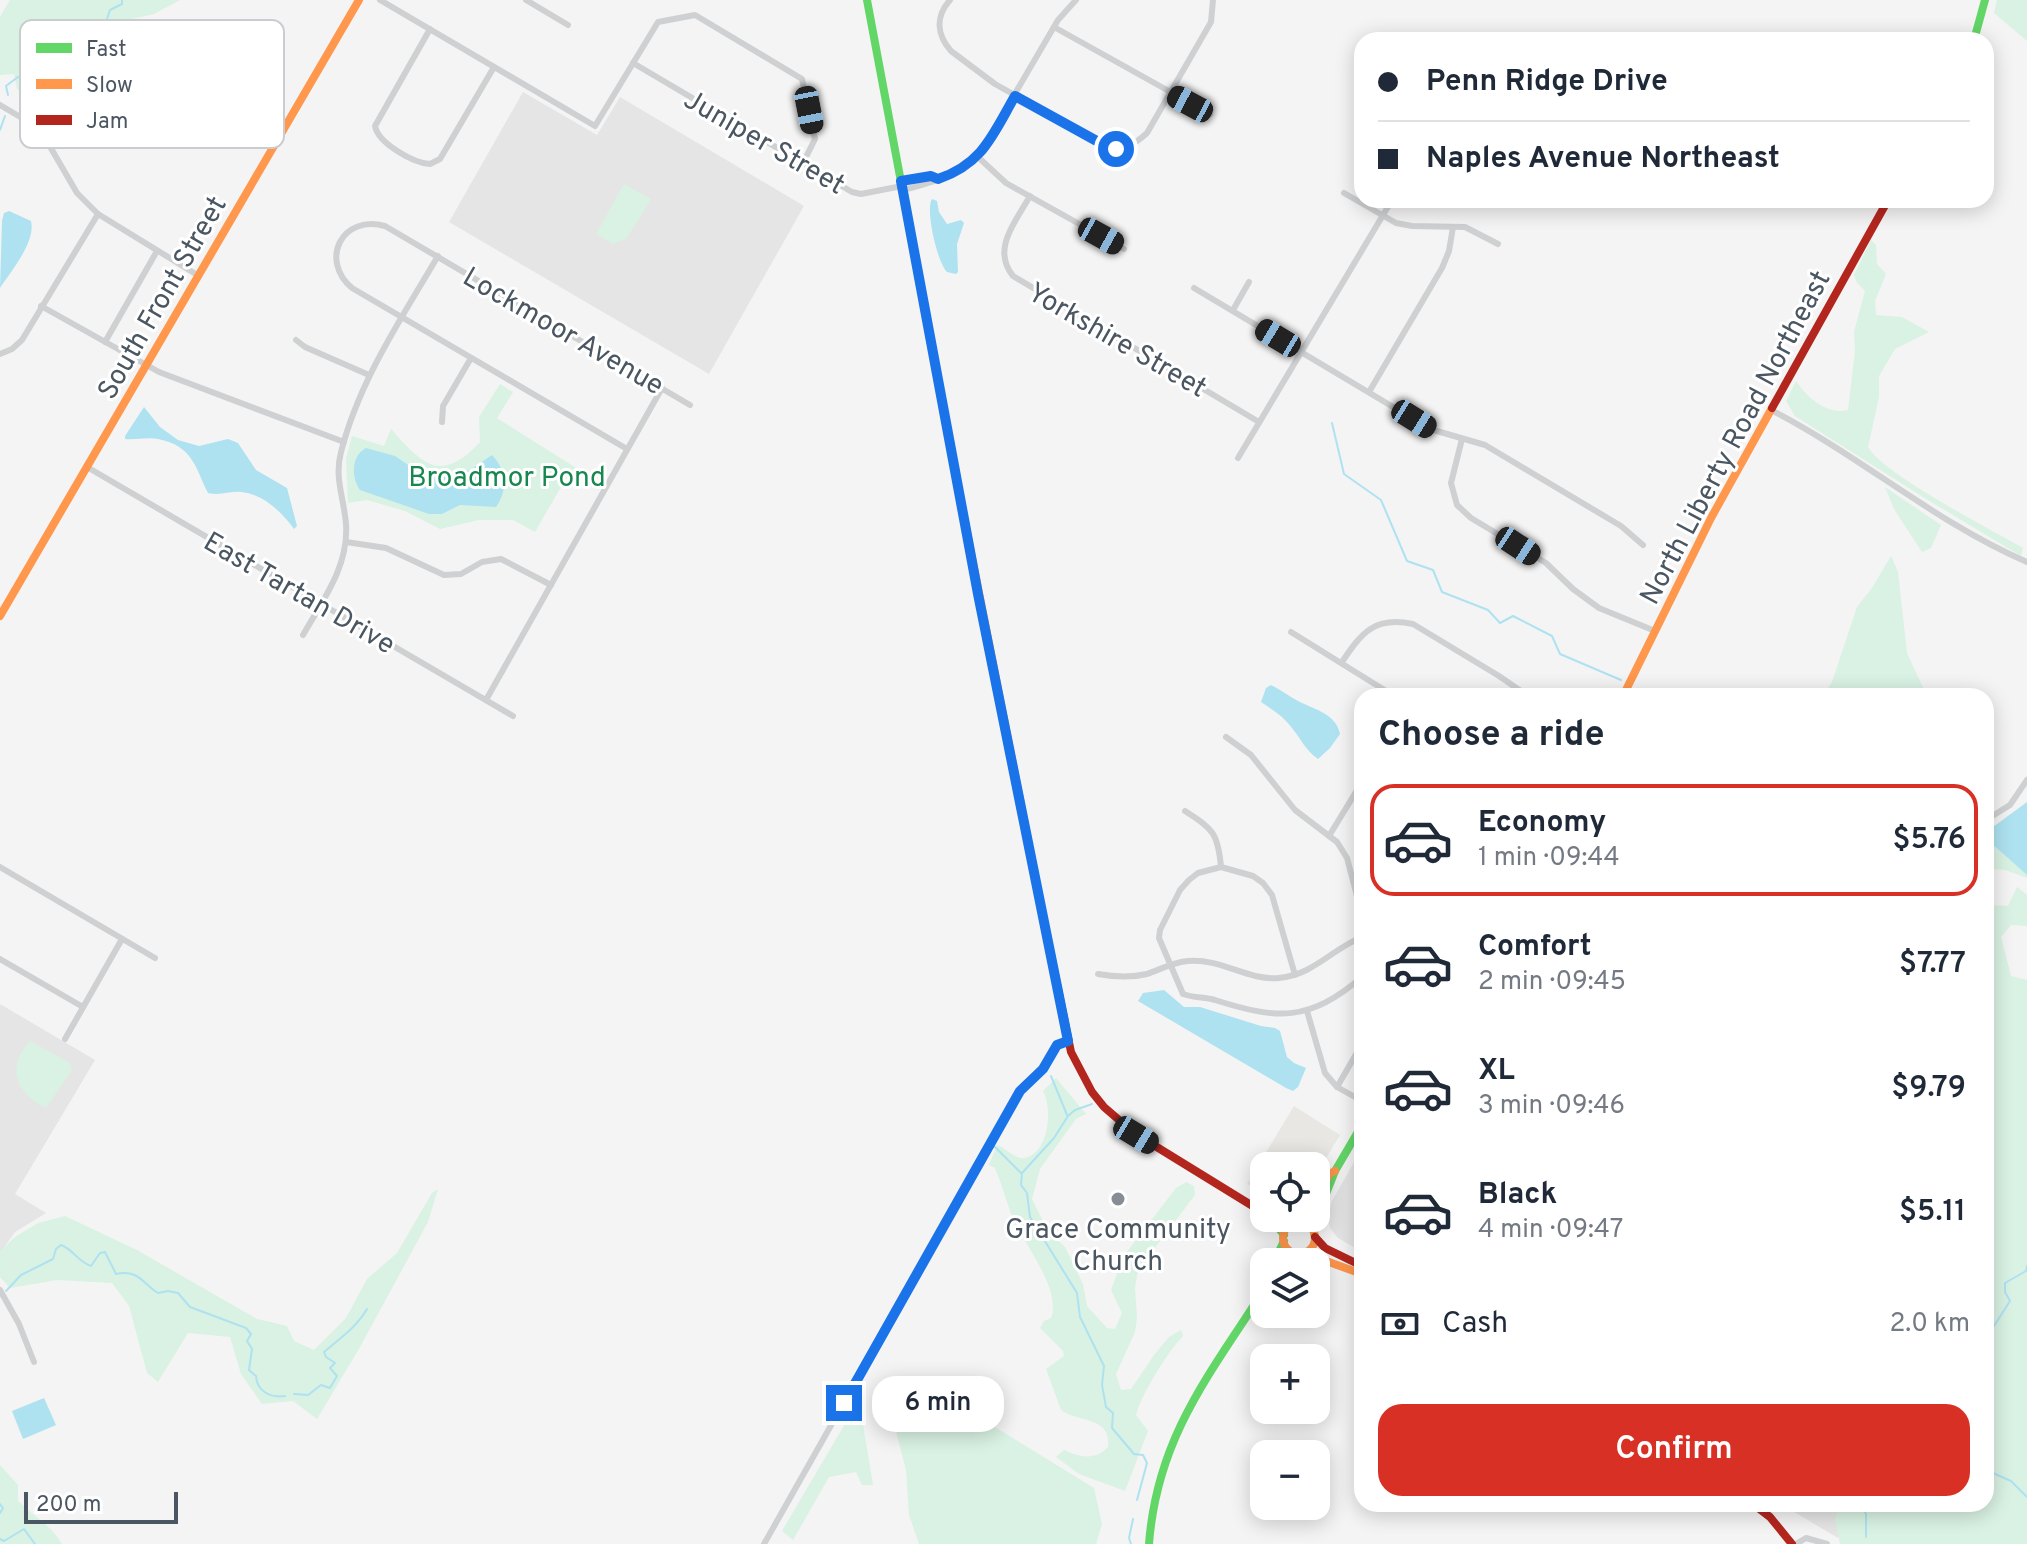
<!DOCTYPE html>
<meta charset="utf-8">
<style>
body{margin:0;font-family:Overpass,sans-serif;background:#f2f2f3;color:#1f2937;height:100vh;display:flex;flex-direction:column;font-size:30px;white-space:nowrap}
*{box-sizing:border-box;margin:0}
p{font-size:26px;color:#747a83}
.icon{flex:none;width:44px;height:44px;fill:none;stroke:currentColor;stroke-width:2;stroke-linecap:round;stroke-linejoin:round}
.map{position:relative;flex:1;overflow:hidden}
.details{position:absolute;left:1354px;top:688px;width:640px;height:824px;display:flex;flex-direction:column;background:#fff;border-radius:24px;box-shadow:0 4px 20px #0003}
.details>*{flex:none}
.banner{position:absolute;left:1354px;top:32px;width:640px;height:176px;border-radius:24px;box-shadow:0 4px 20px #0003;display:grid;align-content:center;height:176px;padding:0 24px;background:#fff}
.tools{position:absolute;left:1250px;top:1152px;display:grid;gap:16px}
.tools a{display:grid;place-items:center;width:80px;height:80px;border-radius:16px;background:#fff;box-shadow:0 4px 20px #0003;font-size:40px}
.scale{position:absolute;left:24px;bottom:20px;width:154px;box-sizing:border-box;padding-left:8px;border:4px solid #4a5661;border-top:0;font-size:22px;line-height:28px;white-space:nowrap;color:#4a5661;-webkit-text-stroke:6px #fff;paint-order:stroke}
.end{position:absolute;width:36px;height:36px;margin:-18px;border:10px solid #1a73e8;background:#fff;box-shadow:0 0 0 4px #fff}
.from{border-radius:50%}
.bubble{position:absolute;height:56px;border-radius:24px;background:#fff;box-shadow:0 4px 20px #0003;font-size:26px;font-weight:600;line-height:56px;text-align:center}
.car{position:absolute;width:24px;height:48px;margin:-24px -12px;border-radius:10px;box-shadow:0 0 6px 2px #0007;background:linear-gradient(#222 24%,#8ab4d8 0 40%,#222 0 76%,#8ab4d8 0 86%,#222 0)}
.banner b{display:flex;align-items:center;gap:28px;height:76px;font-size:30px}
.banner b+b{border-top:2px solid #e0e1e3}
.banner i{width:20px;height:20px;background:#1f2937}
ul{padding:0;list-style:none}
li{display:flex;align-items:center;gap:24px;height:112px;margin:0 16px 12px;padding:0 8px;border:4px solid transparent;border-radius:24px}
li div{flex:1}
li b{display:block;font-size:30px}
li em{font-style:normal;font-weight:600}
li.on{border-color:#d93025}
li>.icon{width:72px;height:72px;stroke-width:1.5}
h2{padding:0 24px;font-size:36px;line-height:96px}
.pay{display:flex;align-items:center;gap:20px;height:88px;padding:0 24px;font-size:30px}
.pay p{margin-inline-start:auto}
.cta{display:flex;gap:16px;margin-top:auto;padding:16px 24px}
.cta a{flex:1;height:92px;border-radius:24px;background:#d93025;color:#fff;font-size:32px;font-weight:600;line-height:92px;text-align:center}
.map>svg:first-child{display:block}
.commercial{fill:#e8e7e3}
.education{fill:#e6e5e6}
.green{fill:#d9f2e3}
.water{fill:#aee2f0}
.lines{fill:none;stroke-linecap:round;stroke-linejoin:round}
.stream{stroke:#aee2f0;stroke-width:2}
.street{stroke:#ced0d2;stroke-width:6}
.fast{stroke:#63d668;stroke-width:8}
.slow{stroke:#ff974d;stroke-width:8}
.jam{stroke:#b3261e;stroke-width:8}
.route{stroke:#1a73e8;stroke-width:10}
.poi-dot{fill:#868d94;stroke:#fff;stroke-width:3}
.labels{text-anchor:middle;stroke-width:6;stroke-linejoin:round;paint-order:stroke}
.street-label{font-size:28px;fill:#4a5661;stroke:#fff}
.park-label{font-size:28px;fill:#17864f;stroke:#fff}
.poi-label{font-size:28px;fill:#4a5661;stroke:#fff}
.key{fill:#fff;stroke:#c9ccd0;stroke-width:2}
.key-label{font-size:22px;fill:#4a5661}
</style>
<div class="map">
<svg width="2027" height="1544" viewBox="0 0 2027 1544">
<rect width="100%" height="100%" fill="#f4f4f4"/>
<polygon class="commercial" points="1294,1106 1340,1135 1316,1175 1316,1166 1264,1166 1264,1192 1247,1184"/>
<g class="education">
<polygon points="523,92 597,135 620,97 804,206 709,374 449,222"/>
<polygon points="0,1004 95,1060 15,1194 46,1213 15,1232 0,1253"/>
<polygon points="1362,1148 1362,1252 1338,1238 1330,1228 1328,1216 1332,1201"/>
<polygon points="1781,1504 1858,1504 1838,1538"/>
</g>
<g class="green">
<polygon points="10,0 180,0 154,14 127,20 96,51 89,70 59,115 17,89 14,74 0,75 0,17"/>
<polygon points="1997,0 2027,0 2027,41 1994,13"/>
<polygon points="624,184 651,199 627,238 613,244 596,234"/>
<path d="M1871,240L1876,245L1877,264L1886,274L1875,301L1876,315L1902,317L1929,332L1895,349L1879,376V397L1868,447C1883,474 1990,529 2023,548L2021,556L1923,497L1795,416L1786,401L1796,381C1807,398 1827,415 1848,410L1855,351L1854,332L1865,291L1857,283L1854,275Z"/>
<path d="M500,384L513,392L497,418L600,483L597,490L569,473L535,532L513,520H479L440,529L405,511L367,500L348,503L346,459L352,436L384,446L391,429C423,465 441,484 480,442L479,417Z"/>
<polygon points="1885,487 1941,525 1931,548 1922,552 1894,509"/>
<polygon points="1891,556 1898,572 1907,653 1927,696 1823,696 1832,682 1857,607 1872,588"/>
<polygon points="1993,827 1991,843 2027,875 2027,878 2005,870 1991,869 1986,877 1986,832"/>
<polygon points="2017,887 2027,895 2027,926 2011,925 2001,937 2011,976 2027,980 2027,1544 1840,1544 1835,1519 1840,1507 1850,1504 1986,1504 1986,895 1990,905 2008,906"/>
<path d="M30,1041L70,1063L72,1070L46,1108C16,1094 5,1067 30,1041Z"/>
<path d="M1056,1078L1086,1114L1076,1119L1040,1169L1032,1199L1047,1229L1065,1247L1083,1284L1087,1306L1107,1328L1115,1329L1122,1313L1111,1290L1123,1257L1176,1188L1186,1182L1194,1186L1195,1195L1138,1270L1135,1288L1137,1318L1135,1332L1116,1374L1121,1390L1131,1389L1154,1355L1169,1337L1181,1330L1183,1336C1168,1351 1141,1395 1136,1415L1148,1431L1125,1491L1079,1474L1056,1457L1064,1450C1079,1457 1096,1461 1108,1447C1112,1416 1076,1422 1061,1410L1046,1369L1064,1356L1063,1351L1040,1328L1044,1321L1051,1318C1062,1291 1025,1245 1014,1221C1007,1204 1002,1185 995,1168L989,1165L997,1145C1006,1148 1016,1160 1025,1158C1049,1153 1053,1108 1043,1091Z"/>
<polygon points="438,1189 428,1222 360,1347 317,1419 293,1401 262,1404 241,1374 230,1337 188,1333 158,1382 147,1373 129,1306 112,1283 57,1280 10,1288 0,1277 0,1251 15,1237 38,1223 65,1216 137,1250 257,1319 287,1326 294,1341 314,1350 346,1318 367,1279 397,1253 432,1193"/>
<polygon points="908,1382 959,1405 1094,1488 1102,1524 1096,1544 919,1544 909,1515 906,1470 886,1393"/>
<polygon points="859,1400 873,1485 862,1485 856,1472 829,1477 793,1540 782,1531"/>
<path d="M0,1465L18,1485V1501C33,1516 52,1526 62,1544H0Z"/>
</g>
<g class="water">
<path d="M932,199L937,201L939,212L947,224L961,220L964,223L957,244L958,272L956,274L947,272C937,262 925,209 932,199Z"/>
<path d="M9,211L31,221C36,242 11,271 0,288L2,221L4,213Z"/>
<path d="M144,407L160,427L178,440L199,446L228,439L238,443L256,470L287,488L297,526L294,529C282,512 263,494 241,492C230,491 220,496 208,493C195,467 193,446 158,439C147,437 136,440 125,439V436Z"/>
<path d="M366,448L395,456L423,475L444,477L470,470L492,455C507,471 508,489 496,507L460,505L442,514H429L360,490C351,477 351,456 366,448Z"/>
<path d="M1271,685C1281,690 1290,697 1300,702C1316,710 1336,714 1340,734L1330,748L1318,759C1306,751 1301,739 1292,728C1284,717 1273,710 1261,702L1266,688Z"/>
<polygon points="2027,802 2027,875 1991,843 1993,827"/>
<polygon points="1164,990 1184,1007 1200,1007 1261,1026 1275,1028 1280,1031 1287,1057 1294,1063 1306,1068 1298,1087 1293,1091 1286,1088 1138,1001 1143,993"/>
<polygon points="44,1398 56,1425 23,1439 12,1411"/>
</g>
<g class="lines">
<g class="stream">
<polyline points="8,95 6,86 18,77 43,86 72,62 94,29 106,22 110,10 122,4 122,0"/>
<polyline points="0,130 5,116"/>
<polyline points="1332,423 1344,474 1381,500 1407,561 1433,570 1442,592 1488,610 1500,623 1513,616 1552,636 1560,654 1621,680"/>
<polyline points="1051,1076 1067,1115"/>
<polyline points="1092,1104 1075,1110 1068,1116 1054,1138 1022,1173 1021,1185 1027,1193 1030,1217 1077,1293 1080,1317 1104,1366 1102,1385 1106,1407 1113,1413 1112,1428 1134,1454 1143,1455 1147,1463 1137,1500"/>
<polyline points="994,1146 1021,1173"/>
<path d="M6,1291L21,1275L53,1259L56,1249L61,1245C73,1249 78,1262 91,1266L100,1253L105,1252L116,1274C139,1269 143,1284 158,1293L168,1291L178,1293L190,1307L246,1328L251,1334L247,1341L252,1349L249,1370L256,1376C257,1392 271,1398 285,1396"/>
<polyline points="1986,1329 1994,1326 2010,1301 2005,1292 2005,1283 2026,1271 2027,1266"/>
<path d="M294,1394L308,1395L321,1385L330,1388L337,1376L330,1368L335,1363L326,1357L324,1352C340,1338 356,1328 367,1309"/>
<polyline points="1986,1470 2011,1481 2027,1497"/>
<polyline points="0,1504 3,1508 0,1513"/>
<polyline points="1861,1504 1866,1514 1866,1537"/>
<polyline points="0,1539 4,1541 24,1529 35,1544"/>
<polyline points="1131,1544 1129,1538 1133,1519"/>
</g>
<g class="street">
<polyline points="380,0 595,126 658,22 695,15 802,79 815,139 803,163"/>
<polyline points="526,0 568,25"/>
<path d="M950,0C935,17 937,35 951,51L995,84L1104,145C1123,151 1133,146 1147,133L1211,22L1213,0"/>
<polyline points="1054,27 1210,114"/>
<path d="M430,29L375,126C378,143 413,163 430,164L440,159L494,67"/>
<polyline points="633,63 852,192 861,194 902,186"/>
<polyline points="0,105 22,118 45,138 77,193 98,214 199,276"/>
<polyline points="978,157 1006,183 1124,249"/>
<polyline points="901,181 931,176 938,179"/>
<path d="M903,190C933,182 953,177 978,157L1058,20L1076,0"/>
<polyline points="1344,193 1396,223 1412,226 1465,227 1498,244"/>
<path d="M1030,196C1016,221 991,249 1013,276L1259,422"/>
<polyline points="1194,288 1430,429 1485,445 1621,526 1643,545"/>
<polyline points="41,306 159,372 344,442"/>
<polyline points="1233,310 1249,282"/>
<polyline points="296,340 305,347 369,375"/>
<polyline points="105,342 157,251"/>
<polyline points="0,354 12,349 22,340 98,214"/>
<polyline points="1369,392 1442,268 1449,251 1453,227"/>
<path d="M1771,410C1859,455 1936,523 2027,562"/>
<polyline points="442,422 443,406 471,358"/>
<polyline points="1462,439 1451,483 1457,505 1471,518 1546,563 1573,589 1599,608 1655,631"/>
<path d="M627,449L352,288C319,260 342,214 385,226L690,405"/>
<polyline points="1238,458 1392,200"/>
<polyline points="87,467 513,716"/>
<polyline points="346,542 386,548 444,575 461,574 482,562 501,559 551,585"/>
<polyline points="1291,632 1394,696"/>
<path d="M303,635C323,600 349,566 346,524C344,498 334,478 341,452C359,381 401,319 438,256"/>
<path d="M1342,662C1362,632 1375,616 1413,624L1499,676L1528,696"/>
<polyline points="486,700 662,388"/>
<polyline points="1226,737 1251,755 1295,810 1337,842 1347,858 1362,915"/>
<path d="M1185,811C1213,829 1218,833 1221,867"/>
<polyline points="1986,820 2010,805 2027,780"/>
<polyline points="1329,836 1362,782"/>
<polyline points="0,867 155,958"/>
<polyline points="0,959 83,1007"/>
<path d="M1098,974C1115,977 1130,978 1147,974C1161,969 1174,962 1188,961C1221,958 1248,981 1279,978C1313,975 1332,949 1362,937"/>
<path d="M1295,975L1272,895L1263,883L1253,876L1221,867L1198,873L1189,880L1180,890L1160,930L1159,938L1183,994C1194,998 1204,997 1215,1000C1278,1020 1309,1022 1362,977"/>
<polyline points="1307,1011 1325,1073 1337,1087 1362,1101"/>
<polyline points="65,1039 122,939"/>
<polyline points="1337,1087 1362,1044"/>
<polyline points="0,1290 19,1324 34,1362"/>
<polyline points="764,1544 1020,1091 1043,1069 1057,1045 1068,1041"/>
<polyline points="1796,1544 1806,1538 1827,1544"/>
</g>
<g class="fast">
<polyline points="867,0 959,492"/>
<polyline points="1974,40 1985,0"/>
<polyline points="1271,1218 1284,1235"/>
<polyline points="1314,1233 1314,1224 1335,1171 1362,1125"/>
<polyline points="1274,1262 1284,1241"/>
<path d="M1149,1544C1157,1438 1209,1375 1264,1290"/>
</g>
<g class="slow">
<polyline points="959,492 1042,911"/>
<polyline points="0,616 359,0"/>
<polyline points="1623,696 1711,518 1772,408"/>
<polyline points="1316,1204 1329,1174 1335,1171"/>
<circle cx="1299" cy="1238" r="16"/>
<polyline points="1304,1253 1362,1274"/>
</g>
<g class="jam">
<polyline points="1772,408 1888,200"/>
<polyline points="1042,911 1071,1052 1092,1092 1104,1107 1134,1133 1264,1213"/>
<polyline points="1315,1237 1325,1248 1362,1266"/>
<polyline points="1753,1504 1770,1517 1792,1544"/>
</g>
</g>
<g class="lines">
<path class="route" d="M844,1403L1020,1091L1043,1069L1057,1045L1068,1041L978,594L901,181L931,176L938,179C983,164 993,134 1015,96L1104,145L1116,149"/>
</g>
<circle class="poi-dot" cx="1118" cy="1199" r="8"/>
<g class="labels">
<g class="street-label">
<text transform="translate(765 141) rotate(30)" y="10">Juniper Street</text>
<text transform="translate(161 297) rotate(-60)" y="10">South Front Street</text>
<text transform="translate(564 330) rotate(30)" y="10">Lockmoor Avenue</text>
<text transform="translate(1118 339) rotate(30)" y="10">Yorkshire Street</text>
<text transform="translate(1734 437) rotate(-62)" y="10">North Liberty Road Northeast</text>
<text transform="translate(300 592) rotate(30)" y="10">East Tartan Drive</text>
</g>
<g class="park-label">
<text x="507" y="486">Broadmor Pond</text>
</g>
<g class="poi-label">
<text x="1118" y="1238">Grace Community<tspan x="1118" dy="32">Church</tspan></text>
</g>
</g>
<rect x="20" y="20" width="264" height="128" rx="12" class="key"/>
<rect x="36" y="43" width="36" height="10" fill="#63d668"/>
<rect x="36" y="79" width="36" height="10" fill="#ff974d"/>
<rect x="36" y="115" width="36" height="10" fill="#b3261e"/>
<g class="key-label">
<text x="86" y="56">Fast</text>
<text x="86" y="92">Slow</text>
<text x="86" y="128">Jam</text>
</g>
</svg>
<div class="tools">
<a><svg class="icon" aria-label="locate" viewBox="0 0 24 24"><circle cx="12" cy="12" r="6"/><path d="M12 2v4M12 18v4M2 12h4M18 12h4"/></svg></a>
<a><svg class="icon" aria-label="layers" viewBox="0 0 24 24"><path d="M12 4l9 5-9 5-9-5zM3 14l9 5 9-5"/></svg></a>
<a>+</a>
<a>−</a>
</div>
<div class="scale">200 m</div>
<i class="end from" style="left:1116px;top:149px"></i>
<i class="end" style="left:844px;top:1403px"></i>
<div class="bubble" style="left:872px;top:1376px;width:132px">6 min</div>
<i class="car" style="left:1190px;top:104px;rotate:298deg"></i>
<i class="car" style="left:809px;top:110px;rotate:169deg"></i>
<i class="car" style="left:1101px;top:236px;rotate:119deg"></i>
<i class="car" style="left:1278px;top:338px;rotate:301deg"></i>
<i class="car" style="left:1414px;top:419px;rotate:122deg"></i>
<i class="car" style="left:1518px;top:546px;rotate:123deg"></i>
<i class="car" style="left:1136px;top:1135px;rotate:121deg"></i>
<div class="banner">
<b><i class="from"></i>Penn Ridge Drive</b>
<b><i></i>Naples Avenue Northeast</b>
</div>
<section class="details">
<h2>Choose a ride</h2>
<ul>
<li class="on"><svg class="icon" aria-label="car" viewBox="0 0 24 24"><path d="M5 17H2v-5l4-1 3-4h7l3 4 3 1v5h-3M9 17h6M6 11h13"/><circle cx="7" cy="17" r="2"/><circle cx="17" cy="17" r="2"/></svg><div><b>Economy</b><p>1 min · 09:44</p></div><em>$5.76</em></li>
<li><svg class="icon" aria-label="car" viewBox="0 0 24 24"><path d="M5 17H2v-5l4-1 3-4h7l3 4 3 1v5h-3M9 17h6M6 11h13"/><circle cx="7" cy="17" r="2"/><circle cx="17" cy="17" r="2"/></svg><div><b>Comfort</b><p>2 min · 09:45</p></div><em>$7.77</em></li>
<li><svg class="icon" aria-label="car" viewBox="0 0 24 24"><path d="M5 17H2v-5l4-1 3-4h7l3 4 3 1v5h-3M9 17h6M6 11h13"/><circle cx="7" cy="17" r="2"/><circle cx="17" cy="17" r="2"/></svg><div><b>XL</b><p>3 min · 09:46</p></div><em>$9.79</em></li>
<li><svg class="icon" aria-label="car" viewBox="0 0 24 24"><path d="M5 17H2v-5l4-1 3-4h7l3 4 3 1v5h-3M9 17h6M6 11h13"/><circle cx="7" cy="17" r="2"/><circle cx="17" cy="17" r="2"/></svg><div><b>Black</b><p>4 min · 09:47</p></div><em>$5.11</em></li>
</ul>
<div class="pay"><svg class="icon" aria-label="cash" viewBox="0 0 24 24"><path d="M3 7h18v10H3z"/><circle cx="12" cy="12" r="2"/></svg>Cash<p>2.0 km</p></div>
<div class="cta"><a>Confirm</a></div>
</section>
</div>
